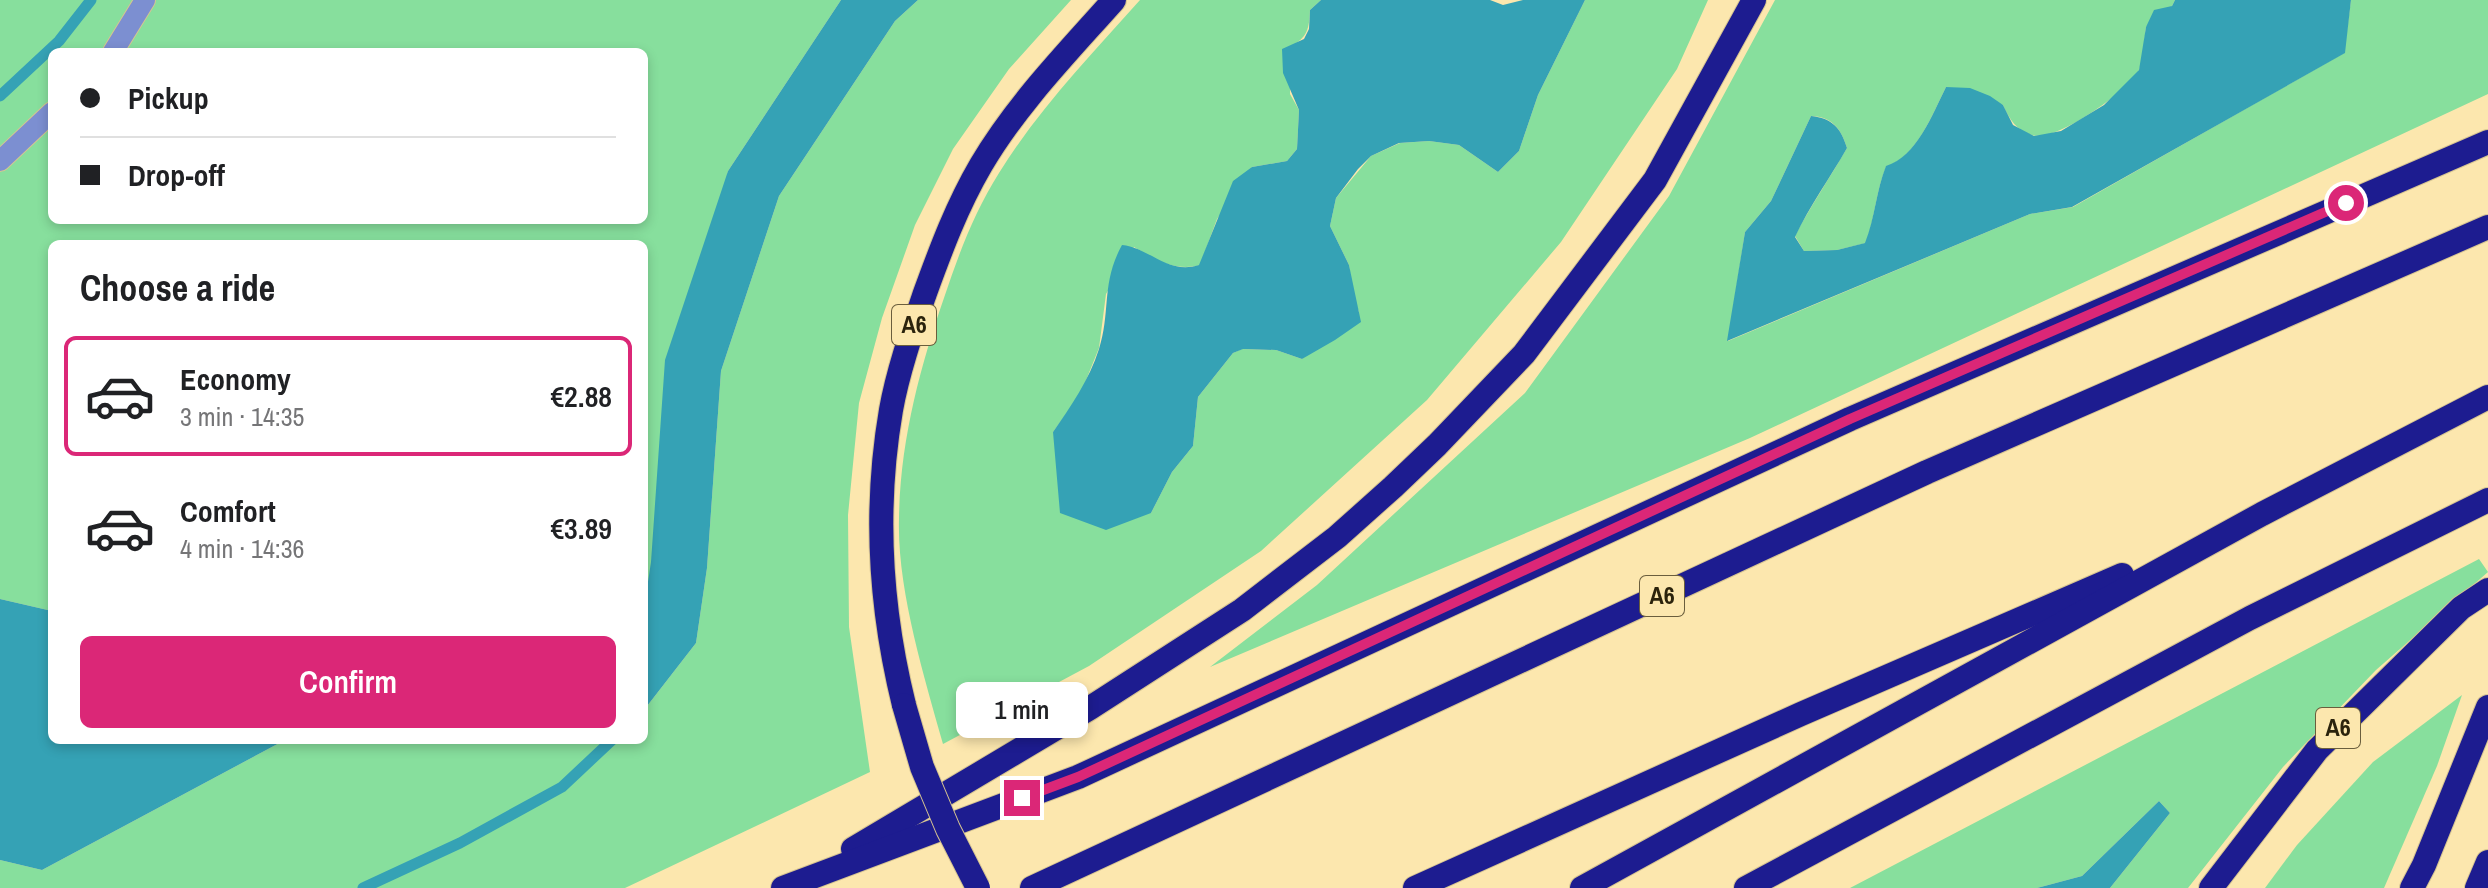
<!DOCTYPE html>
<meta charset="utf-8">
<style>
body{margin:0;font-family:"Archivo Narrow",sans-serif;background:#f6f6f6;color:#202124;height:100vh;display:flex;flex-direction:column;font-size:30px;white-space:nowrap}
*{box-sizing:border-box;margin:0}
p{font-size:26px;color:#757577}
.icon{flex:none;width:44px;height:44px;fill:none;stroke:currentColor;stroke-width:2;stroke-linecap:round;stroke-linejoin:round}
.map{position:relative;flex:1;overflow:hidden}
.sheet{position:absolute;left:48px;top:240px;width:600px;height:504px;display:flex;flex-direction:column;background:#fff;border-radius:12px;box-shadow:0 4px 12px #0003}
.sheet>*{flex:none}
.hud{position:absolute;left:48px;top:48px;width:600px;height:176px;border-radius:12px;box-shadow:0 4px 12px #0003;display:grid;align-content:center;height:176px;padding:0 32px;background:#fff}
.end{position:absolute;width:36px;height:36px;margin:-18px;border:10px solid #db2777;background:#fff;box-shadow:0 0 0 4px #fff}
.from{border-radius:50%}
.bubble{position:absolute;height:56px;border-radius:12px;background:#fff;box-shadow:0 4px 12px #0003;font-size:26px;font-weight:600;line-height:56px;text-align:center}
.hud b{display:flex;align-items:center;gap:28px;height:76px;font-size:30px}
.hud b+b{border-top:2px solid #e0e0e0}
.hud i{width:20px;height:20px;background:#202124}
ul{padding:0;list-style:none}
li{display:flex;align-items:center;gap:24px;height:120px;margin:0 16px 12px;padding:0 16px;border:4px solid transparent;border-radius:12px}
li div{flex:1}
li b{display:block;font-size:30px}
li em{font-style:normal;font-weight:600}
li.active{border-color:#db2777}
li>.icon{width:72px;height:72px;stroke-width:1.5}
h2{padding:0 32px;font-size:36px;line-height:96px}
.primary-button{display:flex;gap:16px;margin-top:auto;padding:16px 32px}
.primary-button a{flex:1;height:92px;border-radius:12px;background:#db2777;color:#fff;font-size:32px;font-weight:600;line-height:92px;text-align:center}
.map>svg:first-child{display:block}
.green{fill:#87df9d;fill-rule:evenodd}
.water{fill:#35a2b5}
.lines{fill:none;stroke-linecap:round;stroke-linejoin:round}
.stream{stroke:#35a2b5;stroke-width:11}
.minor-casing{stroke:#d6c491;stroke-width:22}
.highway-casing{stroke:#d6c491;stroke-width:26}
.minor{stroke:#7c8fd1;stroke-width:20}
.highway{stroke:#1d1c90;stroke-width:24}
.highway-bridge-casing{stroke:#d6c491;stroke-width:26;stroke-linecap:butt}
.highway-bridge{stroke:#1d1c90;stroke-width:24}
.route{stroke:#db2777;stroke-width:10}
.labels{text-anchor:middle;stroke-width:6;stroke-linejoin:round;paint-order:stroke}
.shield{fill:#fce7ae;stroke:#6a5e3d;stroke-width:2}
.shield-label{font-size:24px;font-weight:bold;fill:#2b230c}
</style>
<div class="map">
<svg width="2488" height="888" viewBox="0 0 2488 888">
<rect width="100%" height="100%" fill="#fce7ae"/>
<g class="green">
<path d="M0,0H841L728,171L644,608V244H52V611L0,599ZM52,52H644V220H52Z"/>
<polygon points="918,0 1071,0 1009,69 953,149 915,225 882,318 859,403 848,515 849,627 870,772 625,888 0,888 0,860 42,870 285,740 644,740 644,710 696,643 707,568 721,371 779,196 895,21"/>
<path d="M1140,0H1321L1310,10C1309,29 1308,37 1290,47V94L1299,110L1297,149L1287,161L1252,167L1217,219L1200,265C1176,272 1153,259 1134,247L1106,294L1099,348L1080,395L1053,432L1151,513L1172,472L1193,446L1198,397L1233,353L1242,349L1276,350L1302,359L1359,312L1353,295L1349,265L1330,226L1336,198L1371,156L1400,143L1429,141L1459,145L1498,172L1519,151L1538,95L1585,0H1708L1677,69L1561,242L1427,400L1261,551L1089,666L943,744C924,676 897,589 899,519C900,441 920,367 945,295C959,253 975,211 999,173C1038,110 1090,56 1140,0Z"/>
<path d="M1775,0H2175L2172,6L2146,27C2144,40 2144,58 2139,70C2128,91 2056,143 2032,135C2016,130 2010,120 2003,105L1946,87C1932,115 1917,156 1886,167C1876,191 1875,217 1866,243L1837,250L1804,251L1795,236C1811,205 1830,178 1847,148C1841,128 1832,117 1811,116L1771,201L1745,232L1728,341L2030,214L2073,207L2344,53L2351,0H2488V94L1750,438L1210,667L1317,585L1525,393L1669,196Z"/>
<polygon points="2479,559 2488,572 2376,670 2283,767 2188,888 2110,888 2170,813 2159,801 2082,876 2037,888 1850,888"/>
<polygon points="2462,695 2437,766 2384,888 2265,888 2297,845 2373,762"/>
</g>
<g class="water">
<polygon points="841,0 918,0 895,21 779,196 721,371 707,568 696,643 644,710 644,608 651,562 665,360 728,171"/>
<path d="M1321,0H1490L1503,5L1523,0H1585L1538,95L1519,151L1498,172L1459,145L1429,141L1399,143L1371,156L1358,169L1336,198L1330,226L1349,265L1361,322L1335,340L1302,359L1276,350L1243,349L1233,353L1198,397L1193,446L1172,472L1151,513L1106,530L1060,513L1053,432C1071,406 1089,380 1099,349C1111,311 1101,283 1122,245C1150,248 1168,275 1199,265L1233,181L1252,167L1287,161L1297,149L1299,110L1283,73L1282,49L1304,39L1309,29L1310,10Z"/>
<path d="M2175,0H2351L2345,53L2072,207L2030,214L1727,341L1745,232L1771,201L1811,116C1832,118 1841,128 1847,148C1830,178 1810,205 1795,237L1804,251L1837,250L1865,243C1875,218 1876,191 1886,166C1917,156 1932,115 1946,87L1970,88L1990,96L2003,105L2013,125L2034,136L2061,131L2104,105L2139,70L2146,27L2154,10L2172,6Z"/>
<polygon points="0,599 52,611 52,740 285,740 42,870 0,860"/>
<polygon points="2159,801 2170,813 2110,888 2037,888 2082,876"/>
</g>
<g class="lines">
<g class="stream">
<polyline points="0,96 59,41 91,0"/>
<polyline points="363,888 460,843 562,787 612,740"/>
</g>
<g class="minor-casing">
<g id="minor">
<polyline points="113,52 145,0"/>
<polyline points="0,161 52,112"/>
</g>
</g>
<g class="highway-casing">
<g id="highway">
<path d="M904,705C880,608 874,509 891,410C898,371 912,331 925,293C941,249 957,206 981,165C1017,104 1067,53 1114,0"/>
<polyline points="853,849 1090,708 1242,610 1337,537 1393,487 1437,445 1524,354 1655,180 1754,0"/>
<polyline points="783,888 1078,777 1850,419 2488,142"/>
<polyline points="1032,888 1927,472 2488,227"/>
<polyline points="1415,888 1801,714 2122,575"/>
<polyline points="1582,888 2262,514 2488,397"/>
<polyline points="1746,888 2250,618 2488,500"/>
<polyline points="2211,888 2317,750 2461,608 2488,590"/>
<polyline points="2412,888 2424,865 2488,707"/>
<polyline points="2477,888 2488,862"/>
</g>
</g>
<use href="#minor" class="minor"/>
<use href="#highway" class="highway"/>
<g class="highway-bridge-casing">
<polyline id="highway-bridge" points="904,705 922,767 948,829 978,888"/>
</g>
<use href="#highway-bridge" class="highway-bridge"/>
</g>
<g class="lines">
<polyline class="route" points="1022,798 1078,777 1850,419 2346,203"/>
</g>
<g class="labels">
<g class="shield">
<rect x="892" y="305" width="44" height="40" rx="6"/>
<rect x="1640" y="576" width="44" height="40" rx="6"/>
<rect x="2316" y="708" width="44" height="40" rx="6"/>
</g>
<g class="shield-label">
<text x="914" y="333">A6</text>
<text x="1662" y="604">A6</text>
<text x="2338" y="736">A6</text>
</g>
</g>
</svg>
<i class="end from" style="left:2346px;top:203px"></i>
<i class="end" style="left:1022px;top:798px"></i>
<div class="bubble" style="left:956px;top:682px;width:132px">1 min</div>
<div class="hud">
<b><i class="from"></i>Pickup</b>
<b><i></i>Drop-off</b>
</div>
<section class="sheet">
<h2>Choose a ride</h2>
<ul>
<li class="active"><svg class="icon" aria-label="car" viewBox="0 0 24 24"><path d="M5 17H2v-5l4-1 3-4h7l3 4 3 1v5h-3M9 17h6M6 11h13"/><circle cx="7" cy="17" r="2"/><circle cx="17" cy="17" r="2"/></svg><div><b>Economy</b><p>3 min · 14:35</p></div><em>€2.88</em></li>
<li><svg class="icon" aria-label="car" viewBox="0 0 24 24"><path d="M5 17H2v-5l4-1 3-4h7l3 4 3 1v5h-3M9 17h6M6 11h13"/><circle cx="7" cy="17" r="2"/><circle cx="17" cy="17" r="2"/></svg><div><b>Comfort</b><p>4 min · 14:36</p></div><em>€3.89</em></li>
</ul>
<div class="primary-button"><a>Confirm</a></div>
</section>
</div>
